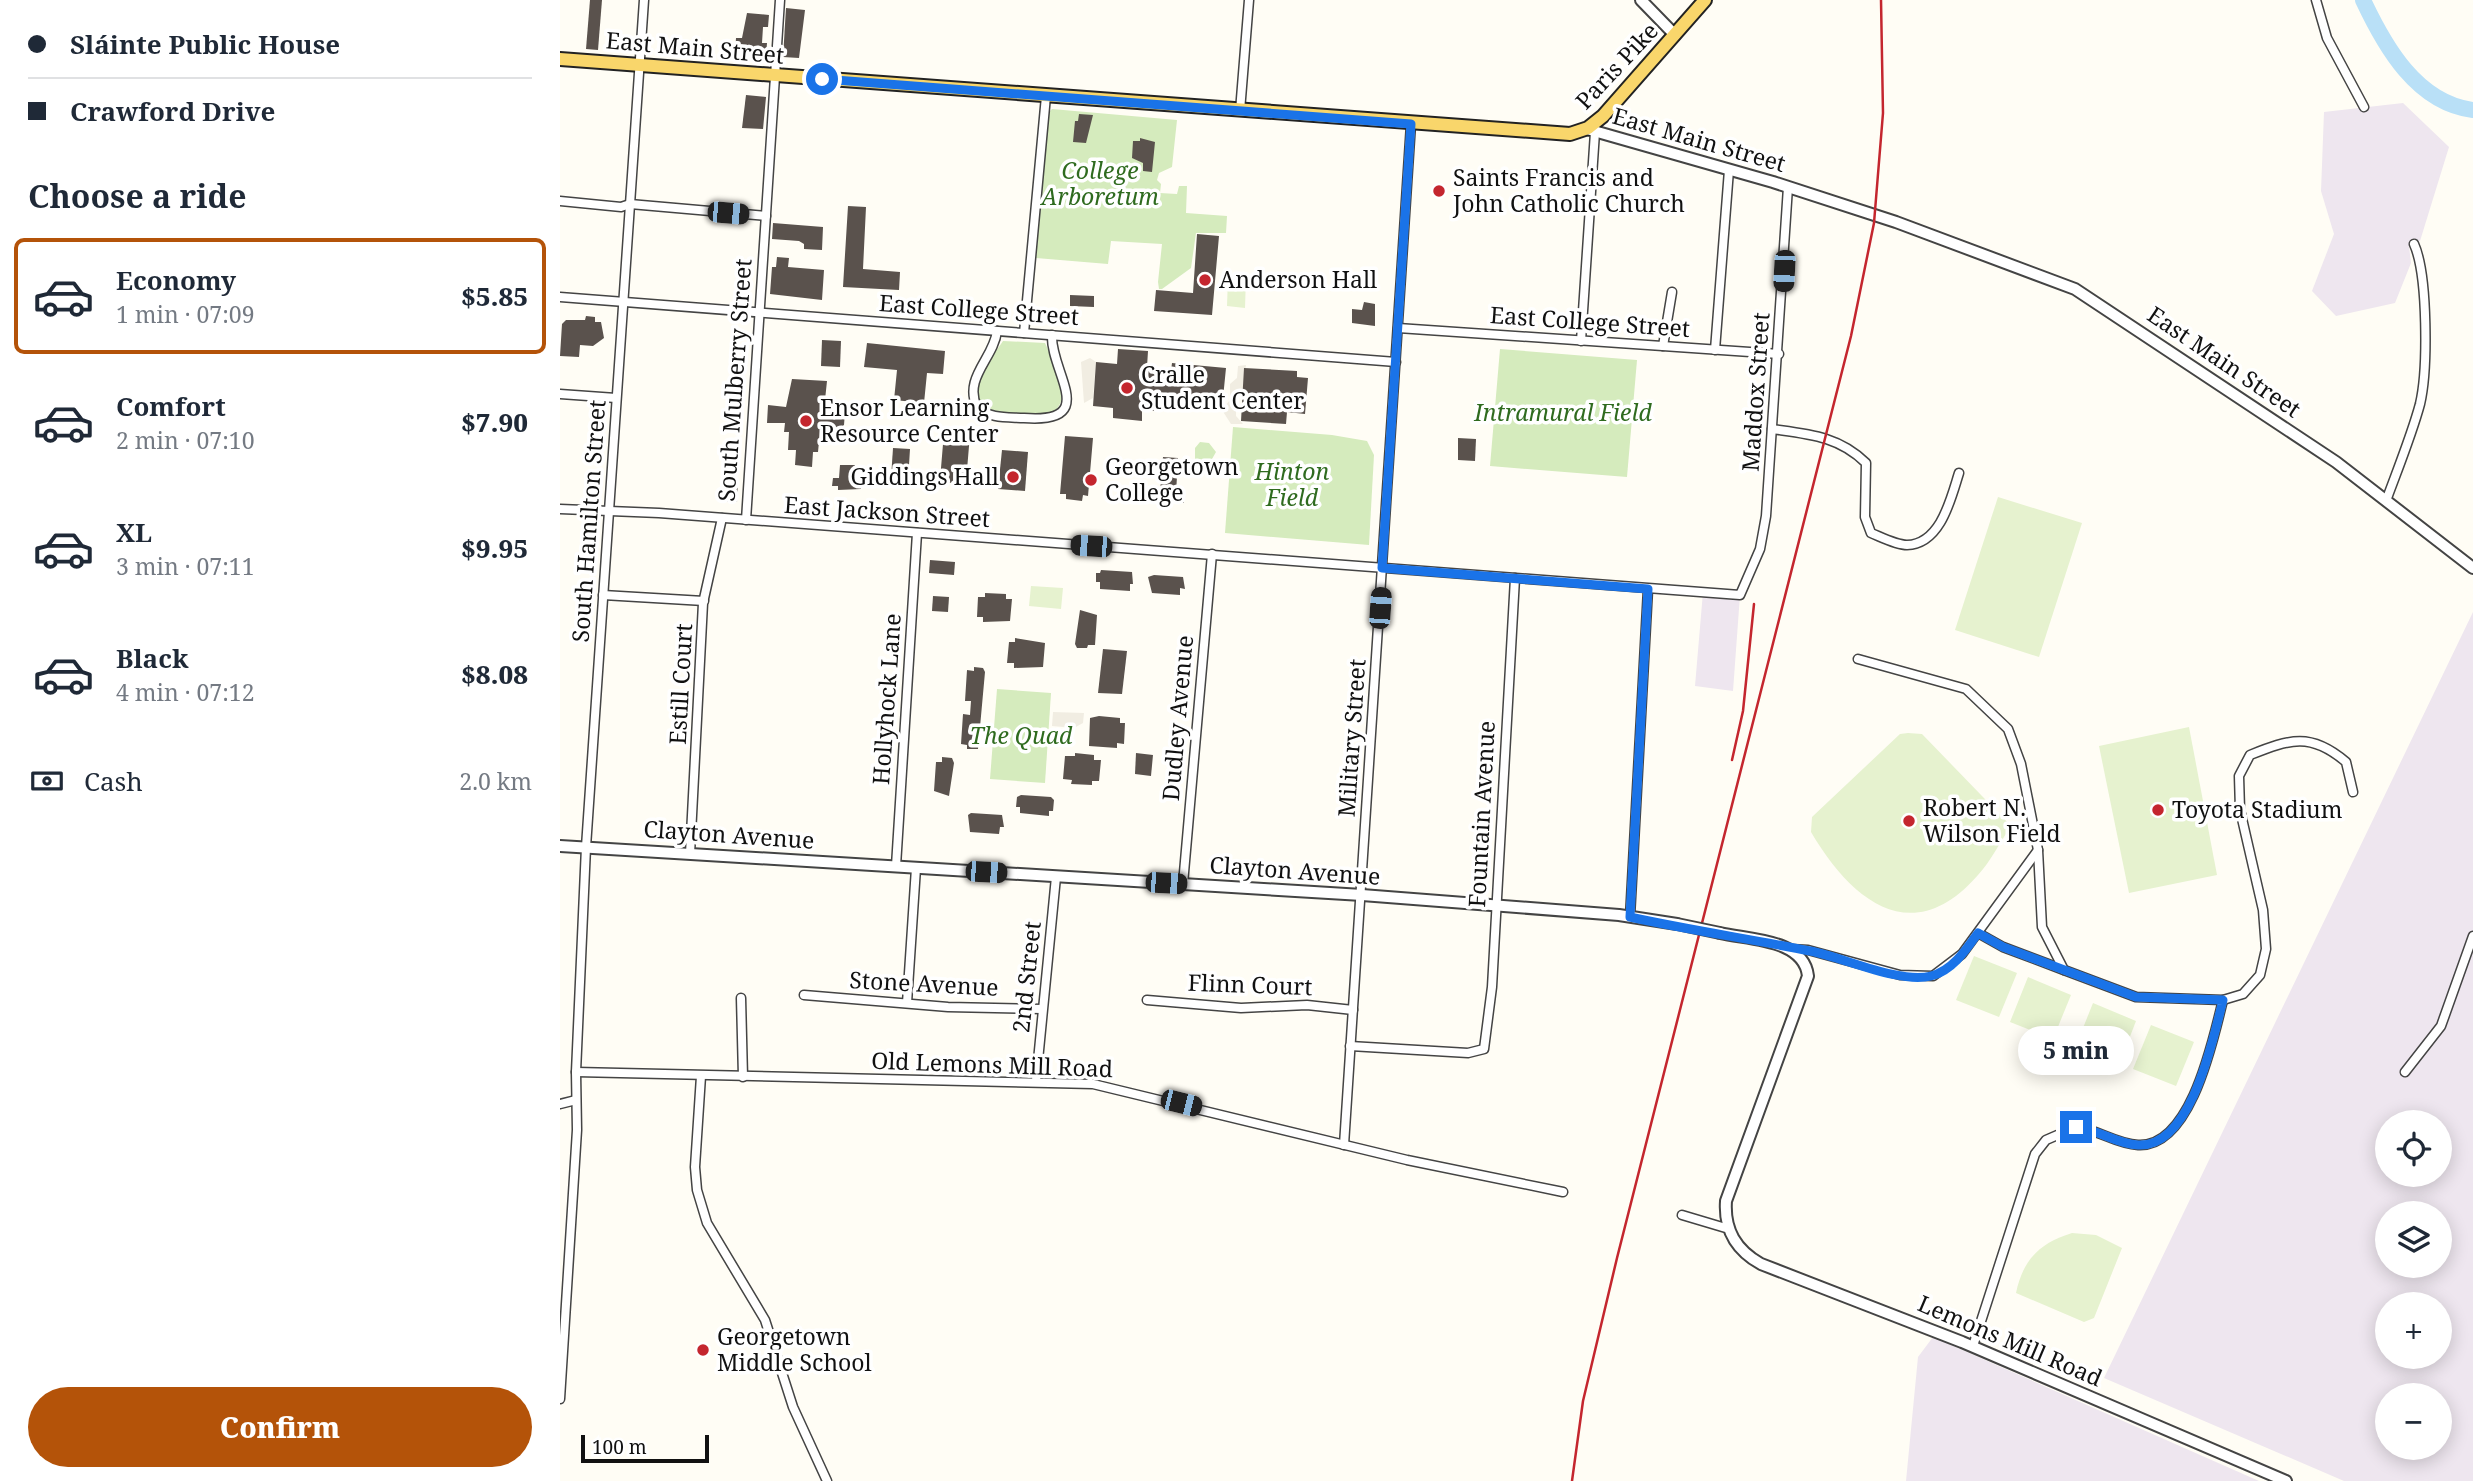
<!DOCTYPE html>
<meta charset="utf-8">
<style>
body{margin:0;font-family:"Noto Serif",serif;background:#f6f6f7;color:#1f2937;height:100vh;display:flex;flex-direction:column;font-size:26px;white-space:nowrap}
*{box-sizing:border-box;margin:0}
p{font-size:23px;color:#747a83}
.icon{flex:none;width:38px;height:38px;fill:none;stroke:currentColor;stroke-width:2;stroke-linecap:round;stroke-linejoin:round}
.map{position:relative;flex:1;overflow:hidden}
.drawer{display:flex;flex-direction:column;background:#fff;width:560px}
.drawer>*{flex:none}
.guide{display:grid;align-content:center;height:154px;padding:0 28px;background:#fff}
.tools{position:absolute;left:1815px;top:1110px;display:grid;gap:14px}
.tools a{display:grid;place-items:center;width:77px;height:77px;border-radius:50%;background:#fff;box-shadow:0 4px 18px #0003;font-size:35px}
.scale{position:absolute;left:21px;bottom:18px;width:128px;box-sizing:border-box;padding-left:7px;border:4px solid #111;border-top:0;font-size:19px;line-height:24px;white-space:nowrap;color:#111;-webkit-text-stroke:5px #fff;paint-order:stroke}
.end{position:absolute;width:32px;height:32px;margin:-16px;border:9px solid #1a73e8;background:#fff;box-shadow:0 0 0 4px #fff}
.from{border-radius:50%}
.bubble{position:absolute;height:49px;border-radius:24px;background:#fff;box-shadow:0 4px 18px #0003;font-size:23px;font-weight:800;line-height:49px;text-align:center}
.car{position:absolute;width:21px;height:42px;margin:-21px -10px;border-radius:9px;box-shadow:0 0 5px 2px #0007;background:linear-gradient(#222 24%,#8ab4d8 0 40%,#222 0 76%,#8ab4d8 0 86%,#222 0)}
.guide b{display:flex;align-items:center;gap:24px;height:66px;font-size:26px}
.guide b+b{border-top:2px solid #e0e1e3}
.guide i{width:18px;height:18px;background:#1f2937}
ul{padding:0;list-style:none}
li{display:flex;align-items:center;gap:21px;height:116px;margin:0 14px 10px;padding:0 14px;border:4px solid transparent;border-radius:10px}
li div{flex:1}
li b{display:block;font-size:26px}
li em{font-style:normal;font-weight:800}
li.current{border-color:#b45309}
li>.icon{width:63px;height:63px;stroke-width:1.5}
h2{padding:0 28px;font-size:32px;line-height:84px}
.pay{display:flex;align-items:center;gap:18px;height:77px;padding:0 28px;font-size:26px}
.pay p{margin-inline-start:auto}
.cta{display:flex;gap:14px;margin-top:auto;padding:14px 28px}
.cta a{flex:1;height:80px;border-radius:42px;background:#b45309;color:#fff;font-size:28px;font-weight:800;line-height:80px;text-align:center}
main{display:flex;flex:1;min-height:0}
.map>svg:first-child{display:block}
.industrial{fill:#eee6ef;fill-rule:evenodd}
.green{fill:#d5ebbd}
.pitch{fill:#e6f2cf}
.plaza{fill:#f1ede2}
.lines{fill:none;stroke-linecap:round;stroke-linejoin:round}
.river{stroke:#b9e0f7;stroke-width:16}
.building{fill:#5a524d}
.minor-casing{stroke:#444;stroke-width:11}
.tertiary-casing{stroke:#444;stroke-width:14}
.primary-casing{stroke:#222;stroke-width:16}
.minor{stroke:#fff;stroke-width:8}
.tertiary{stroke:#fff;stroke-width:10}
.primary{stroke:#f9d66b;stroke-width:12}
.rail{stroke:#c4262e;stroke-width:2.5}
.tertiary-bridge-casing{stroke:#444;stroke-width:14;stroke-linecap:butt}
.tertiary-bridge{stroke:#fff;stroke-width:10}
.route{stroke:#1a73e8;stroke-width:9}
.poi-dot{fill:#c4262e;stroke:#fff;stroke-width:2.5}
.labels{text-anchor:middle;stroke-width:7;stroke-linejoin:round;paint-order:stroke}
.street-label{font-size:23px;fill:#111;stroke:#fff}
.park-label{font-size:23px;font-style:italic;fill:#2f6b1f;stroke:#fff}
.poi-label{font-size:23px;fill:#111;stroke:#fff;text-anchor:start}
</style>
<main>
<section class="drawer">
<div class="guide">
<b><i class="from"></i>Sláinte Public House</b>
<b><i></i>Crawford Drive</b>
</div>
<h2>Choose a ride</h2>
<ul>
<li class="current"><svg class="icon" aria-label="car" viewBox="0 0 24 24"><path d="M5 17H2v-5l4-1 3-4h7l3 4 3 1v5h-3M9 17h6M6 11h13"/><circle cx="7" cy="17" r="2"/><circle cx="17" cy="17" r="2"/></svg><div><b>Economy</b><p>1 min · 07:09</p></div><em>$5.85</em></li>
<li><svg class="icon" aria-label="car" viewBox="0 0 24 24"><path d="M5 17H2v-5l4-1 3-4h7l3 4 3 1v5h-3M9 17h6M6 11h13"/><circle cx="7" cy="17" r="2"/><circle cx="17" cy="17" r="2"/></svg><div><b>Comfort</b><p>2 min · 07:10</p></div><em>$7.90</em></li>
<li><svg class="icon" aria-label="car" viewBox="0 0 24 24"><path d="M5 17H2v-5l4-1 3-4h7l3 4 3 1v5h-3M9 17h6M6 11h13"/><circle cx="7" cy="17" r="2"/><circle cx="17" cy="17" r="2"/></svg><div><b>XL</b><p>3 min · 07:11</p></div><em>$9.95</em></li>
<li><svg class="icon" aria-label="car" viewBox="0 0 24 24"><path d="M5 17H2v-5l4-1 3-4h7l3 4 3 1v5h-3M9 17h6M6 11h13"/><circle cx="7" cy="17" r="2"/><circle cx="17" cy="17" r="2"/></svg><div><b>Black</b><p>4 min · 07:12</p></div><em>$8.08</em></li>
</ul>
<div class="pay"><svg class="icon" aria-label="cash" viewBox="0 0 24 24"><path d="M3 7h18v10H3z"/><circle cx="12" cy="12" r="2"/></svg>Cash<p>2.0 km</p></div>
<div class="cta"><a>Confirm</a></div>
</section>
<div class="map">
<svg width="1913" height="1481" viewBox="0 0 1913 1481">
<rect width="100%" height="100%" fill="#fffdf5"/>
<g class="industrial">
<polygon points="1843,103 1889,147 1860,241 1849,246 1851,263 1835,303 1776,316 1752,291 1774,234 1761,191 1764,112"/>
<polygon points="1143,592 1180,595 1173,691 1135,686"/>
<path d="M1913,612V1481H1784L1544,1378ZM1827,1122H1880V1174H1827ZM1827,1213H1880V1265H1827ZM1827,1304H1880V1356H1827ZM1827,1395H1880V1447H1827Z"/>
<polygon points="1373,1337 1699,1481 1346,1481 1358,1357"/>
</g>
<g class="green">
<polygon points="492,109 617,120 612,167 599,173 597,180 601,184 600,193 617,194 619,186 627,186 626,213 667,216 666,233 636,233 631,268 602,289 599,289 598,282 602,244 551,241 548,264 476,258 489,112"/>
<path d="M443,341L485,343C495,365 517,401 488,415L434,412L421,404C409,381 431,359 443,341Z"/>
<polygon points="940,349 1077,360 1067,477 930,466"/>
<polygon points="673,427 772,435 807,441 814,455 809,545 665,533"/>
<polygon points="640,442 649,443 656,452 652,459 653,468 648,473 639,472 635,466 635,448"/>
<polygon points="437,689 491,693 485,783 430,779"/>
</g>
<g class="pitch">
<polygon points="686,277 685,308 667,306 668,278"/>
<polygon points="1438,497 1522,523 1479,657 1395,630"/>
<polygon points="471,586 503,588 501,609 469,606"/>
<polygon points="1629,727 1657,875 1569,893 1539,746"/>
<path d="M1348,733L1362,734L1451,826C1440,842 1431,861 1418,875C1352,951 1291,900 1251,832L1252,817L1340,734Z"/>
<polygon points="1414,956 1457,973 1439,1017 1396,1000"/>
<polygon points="1468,977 1511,995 1493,1039 1450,1022"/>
<polygon points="1533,1003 1576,1021 1559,1065 1515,1048"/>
<polygon points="1591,1025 1634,1042 1616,1086 1573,1069"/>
<path d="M1512,1233L1536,1235L1562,1248L1534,1318L1524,1322L1456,1293C1463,1259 1480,1243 1512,1233Z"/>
</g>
<g class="plaza">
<polygon points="530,358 536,362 533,398 524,403 521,362"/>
<polygon points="686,365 682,397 677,397 676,407 676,416 683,424 671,424 662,410 670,400 670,384 677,378 678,366"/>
<polygon points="493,712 524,713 523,723 514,728 492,726"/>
</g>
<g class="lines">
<path class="river" d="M1803,0C1825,47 1857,103 1913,110"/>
</g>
<g class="building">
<polygon points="30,0 42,0 38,50 26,49"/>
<polygon points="226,8 245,10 239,58 223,57"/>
<polygon points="187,13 209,15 208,27 203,27 202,43 207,43 206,56 175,54 176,38 182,38"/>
<polygon points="186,95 206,97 203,129 182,128"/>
<polygon points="519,114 533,115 526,143 513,142 515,121 518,121"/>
<polygon points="580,138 595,142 592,172 583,171 583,163 572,158 573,141 580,141"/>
<polygon points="288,206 306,207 303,269 340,272 339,290 283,287"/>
<polygon points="213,223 263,227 262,250 244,249 244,244 239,241 212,239"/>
<polygon points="637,234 659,236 652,315 594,311 596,290 633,293"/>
<polygon points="217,257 229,258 228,267 264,270 262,300 210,294 212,267 216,267"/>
<polygon points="510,295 534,296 534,307 510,306"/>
<polygon points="804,302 815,304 815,326 792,323 792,309 802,310"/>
<polygon points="26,316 35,317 35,322 41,322 44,338 33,346 20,345 19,357 0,356 2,324 6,320 25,320"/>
<polygon points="262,340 281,341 280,367 261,366"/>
<polygon points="307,343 385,351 383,374 367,373 364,403 334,400 337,370 304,367"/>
<polygon points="558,349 588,351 587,367 598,367 598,378 610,379 612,363 666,368 662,408 594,399 594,411 582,411 582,421 553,418 553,408 533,406 536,362 557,364"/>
<polygon points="684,368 737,371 737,377 748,378 745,414 727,412 726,424 681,421"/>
<polygon points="232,379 267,381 265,400 279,402 278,407 285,412 284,425 280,428 273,428 273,432 260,431 258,452 253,452 252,467 235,465 236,450 228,450 229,432 224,432 225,423 207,423 208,405 226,407"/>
<polygon points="384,432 410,434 406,482 399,481 399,485 380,480"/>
<polygon points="505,436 533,438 528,496 523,495 522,501 506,499 506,494 500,494"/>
<polygon points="898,438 916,439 915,461 898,460"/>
<polygon points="333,448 350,449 348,480 331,478"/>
<polygon points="442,450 468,452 465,491 438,489"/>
<polygon points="603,457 618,458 616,494 624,494 624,503 590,501 591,491 600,492"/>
<polygon points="280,465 295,465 294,479 301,479 301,489 278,490 278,486 272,486 273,478 279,478"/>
<polygon points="163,479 178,479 177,502 163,502"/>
<polygon points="370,560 395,562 394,575 369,573"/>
<polygon points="541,570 572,572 573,584 570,584 570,591 540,589 540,582 536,582 536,573 540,573"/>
<polygon points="594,575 623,577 625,589 620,588 620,595 592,593 588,577"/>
<polygon points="425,593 446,594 446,599 452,599 450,621 423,622 423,617 417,617 418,597 425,597"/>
<polygon points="373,596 389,597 388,612 372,611"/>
<polygon points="520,610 537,615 535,645 528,645 527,648 517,648 515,644"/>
<polygon points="455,638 485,643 483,667 454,668 454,663 447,663 449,642 455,642"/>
<polygon points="543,649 567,651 562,694 538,693"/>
<polygon points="414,667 423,668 425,672 418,749 407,749 407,745 401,744 403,714 410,715 411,701 405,701 407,670 414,671"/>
<polygon points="539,716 560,718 560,723 565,723 564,744 557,743 557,748 529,746 530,718"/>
<polygon points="515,753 534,755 534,760 541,760 539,781 532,781 532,785 511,784 512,780 503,779 505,756 515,756"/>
<polygon points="576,753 593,755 591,776 575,774"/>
<polygon points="382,757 392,758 394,763 389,796 374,791 376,762 382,762"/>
<polygon points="461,795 491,797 494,800 493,811 489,811 489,816 460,813 460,807 456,807 457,797"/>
<polygon points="411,813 442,815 444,827 440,827 439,834 410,832 408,815"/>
</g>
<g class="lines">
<g class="minor-casing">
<g id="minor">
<polyline points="1756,0 1767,38 1804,107"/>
<polyline points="680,111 689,0"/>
<polyline points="0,201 61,207 70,204 206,216"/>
<polyline points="0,297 836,362"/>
<polyline points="838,328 1219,354"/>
<path d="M437,331C434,358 403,378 417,407C430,419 447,417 464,418C541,424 490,372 492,335"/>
<polyline points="464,333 486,96"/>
<polyline points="1021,341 1035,132"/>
<polyline points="1103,346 1112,292"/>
<polyline points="1155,350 1169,170"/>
<polyline points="0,394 56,398"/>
<path d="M1212,429C1248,434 1279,436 1306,463L1305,517L1311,533C1321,537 1336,545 1347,545C1381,544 1391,498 1399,473"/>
<path d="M1826,501C1837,471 1852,434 1860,404C1868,370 1868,275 1854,244"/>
<polyline points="0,509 99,513 1180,595 1200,549 1206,516 1228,187"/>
<polyline points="186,520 220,0"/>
<polyline points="43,595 144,601"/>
<path d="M1298,659L1406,689L1448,729L1461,764L1478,850L1482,927L1504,970L1576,997L1663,1000L1683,994L1700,975L1706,949L1703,910L1680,810L1679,776L1690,755C1730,739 1751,732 1786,762L1793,792"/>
<polyline points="130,854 143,603 162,518"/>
<polyline points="336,866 357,533"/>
<polyline points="623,884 652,554"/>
<polyline points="1070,917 1088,589"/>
<polyline points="1418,933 1443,947 1504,970"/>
<polyline points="1230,949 1248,950 1340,975 1373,976 1402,954 1478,850"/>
<polyline points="244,995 388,1007 482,1009"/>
<polyline points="181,998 183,1077"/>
<polyline points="587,1000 681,1008 747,1005 793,1010"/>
<polyline points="347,1003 356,868"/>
<polyline points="790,1046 908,1053 924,1049 932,987 955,578"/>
<polyline points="16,1072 533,1084 847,1160 1003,1192"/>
<polyline points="1845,1072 1881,1026 1913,936"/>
<polyline points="141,1076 135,1167 137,1190 147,1223 205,1320 233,1407 267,1481"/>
<polyline points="476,1081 496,877"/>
<polyline points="0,1104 16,1100"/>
<polyline points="784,1145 851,124"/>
<polyline points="1122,1215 1169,1229"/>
<path d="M1413,1346L1475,1154L1486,1140L1516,1127C1537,1129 1556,1144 1578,1145C1631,1148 1653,1040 1663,1000"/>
<polyline points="0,1399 17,1130 16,1072 26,847 84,0"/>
</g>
</g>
<g class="tertiary-casing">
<g id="tertiary">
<polyline points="1081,0 1115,35"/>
<polyline points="1027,129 1213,182 1336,222 1515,289 1776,462 1913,568"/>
<polyline points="0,846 802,895 1059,915 1117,924"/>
<path d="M1160,933C1190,940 1244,939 1248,976L1166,1201C1164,1230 1176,1250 1201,1264L1402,1342L1726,1481"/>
</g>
</g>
<g class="primary-casing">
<polyline id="primary" points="0,59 1010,134 1028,128 1043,116 1145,0"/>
</g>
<use href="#minor" class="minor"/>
<use href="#tertiary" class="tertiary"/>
<use href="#primary" class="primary"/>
<g class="rail">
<polyline points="1172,760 1183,711 1194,604"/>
<polyline points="1012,1481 1023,1401 1057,1258 1291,336 1314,223 1323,113 1321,0"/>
</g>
<g class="tertiary-bridge-casing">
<polyline id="tertiary-bridge" points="1117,924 1160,933"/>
</g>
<use href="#tertiary-bridge" class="tertiary-bridge"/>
</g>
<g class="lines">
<path class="route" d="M262,79L851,124L822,568L1088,589L1070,917C1129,930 1190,939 1250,951C1283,957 1339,984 1371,976C1392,971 1406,950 1418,933L1443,947L1576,997L1663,1000C1653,1040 1631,1148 1578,1145C1556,1144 1537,1129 1516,1127"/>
</g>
<g class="poi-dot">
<circle cx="879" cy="191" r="7"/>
<circle cx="645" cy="280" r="7"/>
<circle cx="567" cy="388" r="7"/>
<circle cx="246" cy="421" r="7"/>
<circle cx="453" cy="477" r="7"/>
<circle cx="531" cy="480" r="7"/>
<circle cx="1598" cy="810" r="7"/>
<circle cx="1349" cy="821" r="7"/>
<circle cx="143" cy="1350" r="7"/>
</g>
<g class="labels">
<g class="street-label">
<text transform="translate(135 48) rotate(5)" y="8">East Main Street</text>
<text transform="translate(1057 66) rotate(-47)" y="8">Paris Pike</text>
<text transform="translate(1139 140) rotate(16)" y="8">East Main Street</text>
<text transform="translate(419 310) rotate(4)" y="8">East College Street</text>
<text transform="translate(1030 322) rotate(4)" y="8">East College Street</text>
<text transform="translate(1664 362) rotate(34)" y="8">East Main Street</text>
<text transform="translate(175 380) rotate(-86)" y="8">South Mulberry Street</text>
<text transform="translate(1196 392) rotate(-86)" y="8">Maddox Street</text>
<text transform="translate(327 512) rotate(4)" y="8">East Jackson Street</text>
<text transform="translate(29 521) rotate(-86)" y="8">South Hamilton Street</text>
<text transform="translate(121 684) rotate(-87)" y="8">Estill Court</text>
<text transform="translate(327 699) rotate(-86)" y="8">Hollyhock Lane</text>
<text transform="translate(618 718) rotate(-85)" y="8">Dudley Avenue</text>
<text transform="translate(792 738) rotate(-86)" y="8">Military Street</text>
<text transform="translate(922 814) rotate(-87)" y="8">Fountain Avenue</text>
<text transform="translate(169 835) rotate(4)" y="8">Clayton Avenue</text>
<text transform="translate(735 871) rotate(4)" y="8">Clayton Avenue</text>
<text transform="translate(467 977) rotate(-84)" y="8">2nd Street</text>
<text transform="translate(364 984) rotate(3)" y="8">Stone Avenue</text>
<text transform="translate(690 985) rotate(2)" y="8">Flinn Court</text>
<text transform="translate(432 1065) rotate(2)" y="8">Old Lemons Mill Road</text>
<text transform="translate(1450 1341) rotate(23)" y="8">Lemons Mill Road</text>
</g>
<g class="park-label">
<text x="540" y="179">College<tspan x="540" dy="26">Arboretum</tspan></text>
<text x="1003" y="421">Intramural Field</text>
<text x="732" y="480">Hinton<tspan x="732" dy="26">Field</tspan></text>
<text x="461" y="744">The Quad</text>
</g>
<g class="poi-label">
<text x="893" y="186">Saints Francis and<tspan x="893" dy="26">John Catholic Church</tspan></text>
<text x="659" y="288">Anderson Hall</text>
<text x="581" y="383">Cralle<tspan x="581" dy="26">Student Center</tspan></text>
<text x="260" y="416">Ensor Learning<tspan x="260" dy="26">Resource Center</tspan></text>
<text x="545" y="475">Georgetown<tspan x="545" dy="26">College</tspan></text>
<text x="439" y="485" text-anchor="end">Giddings Hall</text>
<text x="1363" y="816">Robert N.<tspan x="1363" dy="26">Wilson Field</tspan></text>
<text x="1612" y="818">Toyota Stadium</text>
<text x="157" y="1345">Georgetown<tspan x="157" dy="26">Middle School</tspan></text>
</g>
</g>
</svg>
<div class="tools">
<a><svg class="icon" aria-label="locate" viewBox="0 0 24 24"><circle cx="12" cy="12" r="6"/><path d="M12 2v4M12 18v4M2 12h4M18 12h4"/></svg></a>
<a><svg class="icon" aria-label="layers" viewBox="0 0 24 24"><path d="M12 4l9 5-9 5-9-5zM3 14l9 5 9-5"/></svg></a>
<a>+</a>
<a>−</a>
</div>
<div class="scale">100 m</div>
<i class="end from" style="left:262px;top:79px"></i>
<i class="end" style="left:1516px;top:1127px"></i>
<div class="bubble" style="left:1458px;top:1026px;width:116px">5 min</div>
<i class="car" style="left:168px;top:213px;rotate:95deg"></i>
<i class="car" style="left:1224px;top:271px;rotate:183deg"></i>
<i class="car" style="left:531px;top:546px;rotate:274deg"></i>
<i class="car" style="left:820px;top:608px;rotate:4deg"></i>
<i class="car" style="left:426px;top:872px;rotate:93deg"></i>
<i class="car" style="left:606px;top:883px;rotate:93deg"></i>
<i class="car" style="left:621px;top:1103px;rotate:104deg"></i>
</div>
</main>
